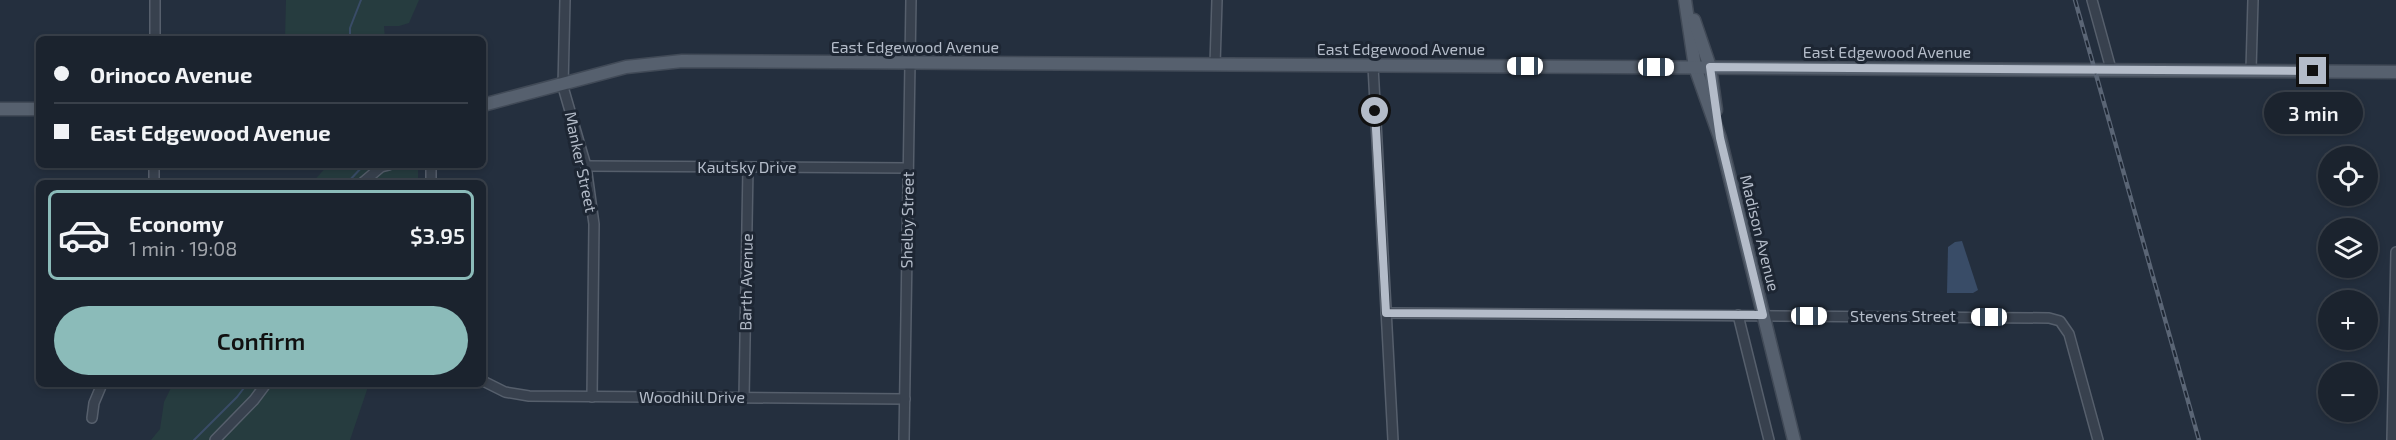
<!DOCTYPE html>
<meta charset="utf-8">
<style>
body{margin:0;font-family:"Exo 2",sans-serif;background:#282f3a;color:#f1f3f6;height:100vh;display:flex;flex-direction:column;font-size:22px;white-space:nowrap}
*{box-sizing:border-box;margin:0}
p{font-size:20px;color:#a0a4aa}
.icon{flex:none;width:33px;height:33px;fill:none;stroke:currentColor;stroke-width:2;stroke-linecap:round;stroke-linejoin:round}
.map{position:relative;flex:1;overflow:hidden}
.sheet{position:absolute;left:36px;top:180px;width:450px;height:207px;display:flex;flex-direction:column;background:#1b232e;border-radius:9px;box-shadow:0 3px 9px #0003,0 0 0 2px #39404a}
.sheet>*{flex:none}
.banner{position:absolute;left:36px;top:36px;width:450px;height:132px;border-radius:9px;box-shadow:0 3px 9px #0003,0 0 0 2px #39404a;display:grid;align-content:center;height:132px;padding:0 18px;background:#1b232e}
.buttons{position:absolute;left:2318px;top:146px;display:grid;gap:12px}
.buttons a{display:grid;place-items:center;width:60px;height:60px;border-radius:50%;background:#1b232e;box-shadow:0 3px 9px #0003,0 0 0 2px #39404a;font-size:30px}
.end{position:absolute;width:27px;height:27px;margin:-14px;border:8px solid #b4bcc9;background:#111;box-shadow:0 0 0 3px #111}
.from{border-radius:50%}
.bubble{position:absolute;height:42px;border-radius:21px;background:#1b232e;box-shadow:0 3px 9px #0003,0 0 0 2px #39404a;font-size:20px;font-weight:600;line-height:42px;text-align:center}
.car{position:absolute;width:18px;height:36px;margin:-18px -9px;border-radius:8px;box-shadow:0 0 4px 2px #0007;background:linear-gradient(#fff 24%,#345 0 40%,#fff 0 76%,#345 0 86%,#fff 0)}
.banner b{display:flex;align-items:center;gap:21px;height:57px;font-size:22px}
.banner b+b{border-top:2px solid #39404a}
.banner i{width:15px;height:15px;background:#f1f3f6}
ul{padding:10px 0 0;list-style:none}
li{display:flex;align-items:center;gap:18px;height:90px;margin:0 12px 9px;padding:0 6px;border:3px solid transparent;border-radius:9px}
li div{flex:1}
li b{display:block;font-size:22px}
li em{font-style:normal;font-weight:600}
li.on{border-color:#8bbbb9}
li>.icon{width:54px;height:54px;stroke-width:1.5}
.cta{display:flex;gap:12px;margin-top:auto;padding:12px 18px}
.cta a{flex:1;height:69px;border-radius:36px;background:#8bbbb9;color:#111;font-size:24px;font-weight:600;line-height:69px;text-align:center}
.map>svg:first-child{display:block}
.green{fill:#263c3f}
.water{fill:#394c67}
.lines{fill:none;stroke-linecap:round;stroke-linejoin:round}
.stream{stroke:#394c67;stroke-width:2}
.minor-casing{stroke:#565f6c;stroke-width:12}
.major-casing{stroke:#414a57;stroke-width:15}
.minor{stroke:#38414e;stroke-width:9}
.major{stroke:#56606e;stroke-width:12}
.rail-casing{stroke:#5a6575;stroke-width:4.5}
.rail{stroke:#1d2633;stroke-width:2;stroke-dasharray:7;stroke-linecap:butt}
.route{stroke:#b4bcc9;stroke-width:8}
.labels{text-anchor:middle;stroke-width:6;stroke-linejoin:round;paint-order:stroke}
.street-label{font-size:16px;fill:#b4bcc9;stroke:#1d2633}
</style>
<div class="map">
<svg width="2396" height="440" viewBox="0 0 2396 440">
<rect width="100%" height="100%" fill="#242f3e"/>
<g class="green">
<polygon points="286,0 419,0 409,23 399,26 384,26 385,39 285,39"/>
<polygon points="328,165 418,165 418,183 312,183"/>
<polygon points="173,384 369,384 350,440 151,440 160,429 164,402"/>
</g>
<polygon class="water" points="1962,241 1978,290 1973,293 1947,293 1948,247 1955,242"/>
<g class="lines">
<g class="stream">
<polyline points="350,39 350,28 361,0"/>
<polyline points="347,183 364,165"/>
<polyline points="194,440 237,397 247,384"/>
</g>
<g class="minor-casing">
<g id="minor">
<polyline points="565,0 563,87 586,166 594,224 592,397"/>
<polyline points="2092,0 2111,69"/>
<polyline points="155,39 155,0"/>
<polyline points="1215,65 1217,0"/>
<polyline points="1373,66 1393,440"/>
<polyline points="2251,70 2253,0"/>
<polyline points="586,166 908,168"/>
<polyline points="154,183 154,165"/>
<polyline points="362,183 381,167 389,165"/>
<polyline points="431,183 431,165"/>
<polyline points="1386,313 2049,318 2060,321 2069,334 2098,440"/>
<polyline points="1738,315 1769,440"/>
<polyline points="483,381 505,392 529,396 905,399"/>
<polyline points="744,398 748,167"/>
<polyline points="92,418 94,403 102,384"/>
<polyline points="215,440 254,400 266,384"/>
<polyline points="904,440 911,0"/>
<polyline points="2392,440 2396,252"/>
</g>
</g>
<g class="major-casing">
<g id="major">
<polyline points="1685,0 1695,67 1720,138 1794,440"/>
<polyline points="1694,20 1710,67 1716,110"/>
<polyline points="483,105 626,67 682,61 2396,72"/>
<polyline points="0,109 39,109"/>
</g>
</g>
<use href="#minor" class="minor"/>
<use href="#major" class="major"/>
<g class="rail-casing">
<polyline id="rail" points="2075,0 2199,440"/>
</g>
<use href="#rail" class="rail"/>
</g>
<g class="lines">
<polyline class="route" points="1375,111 1386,313 1763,315 1720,138 1710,67 2313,71"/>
</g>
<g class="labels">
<g class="street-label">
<text x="915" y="53">East Edgewood Avenue</text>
<text x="1401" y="55">East Edgewood Avenue</text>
<text x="1887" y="58">East Edgewood Avenue</text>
<text transform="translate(581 162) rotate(78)" y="6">Manker Street</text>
<text x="747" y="173">Kautsky Drive</text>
<text transform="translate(907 220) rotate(-89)" y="6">Shelby Street</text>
<text transform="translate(1760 233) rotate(76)" y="6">Madison Avenue</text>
<text transform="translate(746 282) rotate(-89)" y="6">Barth Avenue</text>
<text x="1903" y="322">Stevens Street</text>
<text x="692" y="403">Woodhill Drive</text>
</g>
</g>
</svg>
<div class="buttons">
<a><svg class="icon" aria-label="locate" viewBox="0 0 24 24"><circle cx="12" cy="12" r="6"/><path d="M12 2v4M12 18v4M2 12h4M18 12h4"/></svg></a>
<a><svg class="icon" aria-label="layers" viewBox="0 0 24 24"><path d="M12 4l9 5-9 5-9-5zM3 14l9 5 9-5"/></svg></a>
<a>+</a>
<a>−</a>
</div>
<i class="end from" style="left:1375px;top:111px"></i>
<i class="end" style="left:2313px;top:71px"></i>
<div class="bubble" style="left:2264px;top:92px;width:99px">3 min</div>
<i class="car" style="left:1525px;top:66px;rotate:270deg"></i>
<i class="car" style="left:1656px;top:67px;rotate:90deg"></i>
<i class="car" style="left:1809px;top:316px;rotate:90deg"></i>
<i class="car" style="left:1989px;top:317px;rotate:270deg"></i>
<div class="banner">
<b><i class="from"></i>Orinoco Avenue</b>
<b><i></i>East Edgewood Avenue</b>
</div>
<section class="sheet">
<ul>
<li class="on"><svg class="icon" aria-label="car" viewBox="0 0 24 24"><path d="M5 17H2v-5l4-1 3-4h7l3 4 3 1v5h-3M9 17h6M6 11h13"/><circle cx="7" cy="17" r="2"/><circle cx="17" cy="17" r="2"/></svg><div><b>Economy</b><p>1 min · 19:08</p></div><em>$3.95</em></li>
</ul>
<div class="cta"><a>Confirm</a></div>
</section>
</div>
